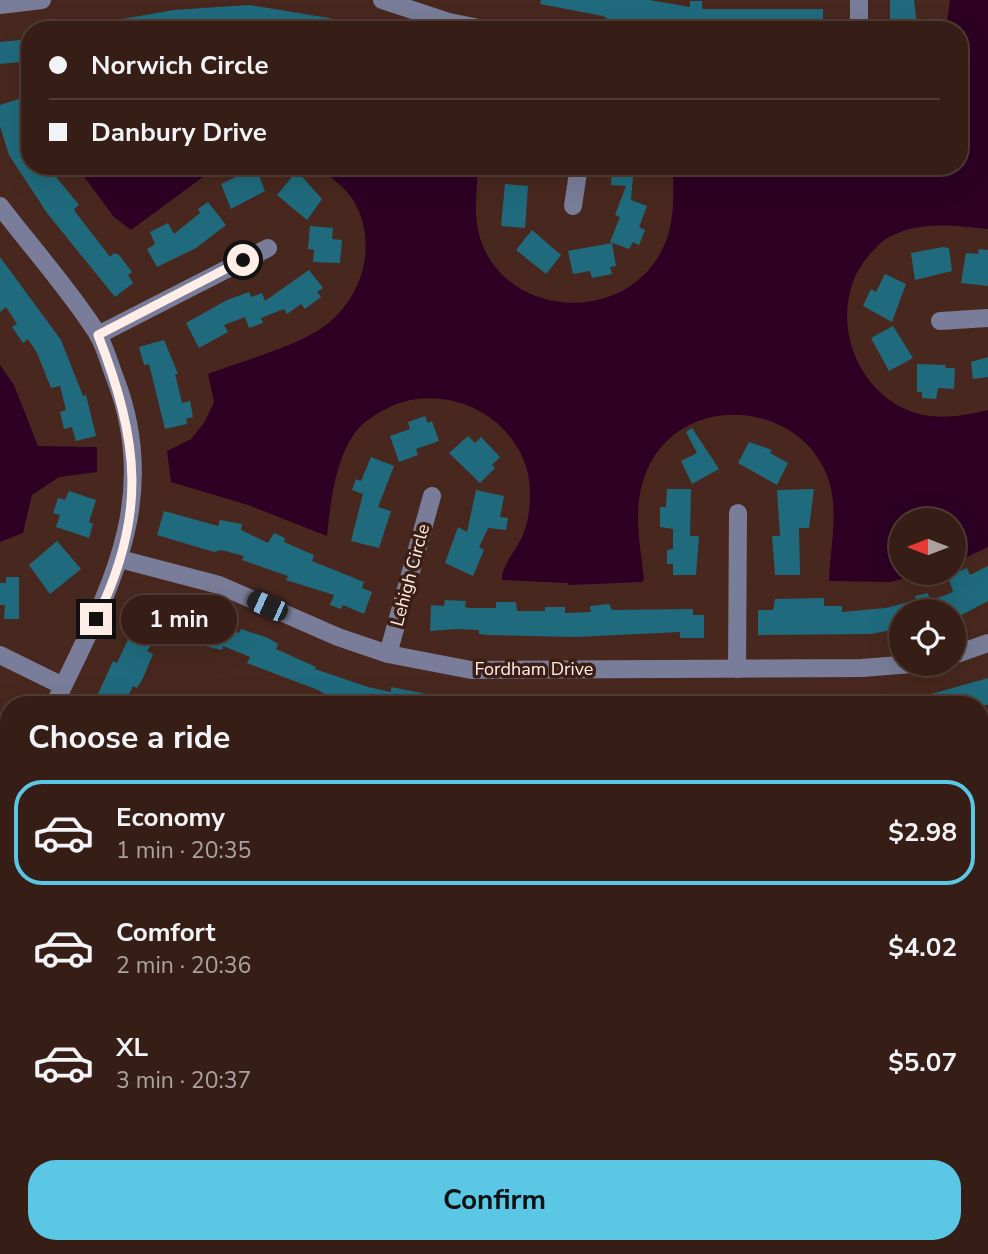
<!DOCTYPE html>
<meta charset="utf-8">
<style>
body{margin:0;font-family:"Nunito Sans",sans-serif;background:#3d271f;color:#f1f3f6;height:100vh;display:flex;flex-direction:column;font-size:26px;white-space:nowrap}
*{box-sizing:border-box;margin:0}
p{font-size:23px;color:#aaa2a1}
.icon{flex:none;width:38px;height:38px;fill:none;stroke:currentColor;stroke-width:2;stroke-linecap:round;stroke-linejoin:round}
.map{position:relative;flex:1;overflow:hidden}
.sheet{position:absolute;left:0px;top:696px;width:989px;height:558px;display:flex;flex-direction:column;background:#361e16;border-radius:28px 28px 0 0;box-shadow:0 7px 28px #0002,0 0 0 2px #503c35}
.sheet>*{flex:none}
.top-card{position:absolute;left:21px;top:21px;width:947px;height:154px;border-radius:28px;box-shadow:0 7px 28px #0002,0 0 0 2px #503c35;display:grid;align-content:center;height:154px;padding:0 28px;background:#361e16}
.needle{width:46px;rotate:270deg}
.tools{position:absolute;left:889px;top:508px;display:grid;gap:14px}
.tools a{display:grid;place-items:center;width:77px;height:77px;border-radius:50%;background:#361e16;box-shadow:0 7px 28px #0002,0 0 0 2px #503c35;font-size:35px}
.end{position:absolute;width:32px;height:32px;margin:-16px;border:9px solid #ffeee8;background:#111;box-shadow:0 0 0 4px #111}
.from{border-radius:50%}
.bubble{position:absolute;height:49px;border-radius:24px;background:#361e16;box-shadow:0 7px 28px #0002,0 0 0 2px #503c35;font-size:23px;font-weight:700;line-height:49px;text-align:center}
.car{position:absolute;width:21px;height:42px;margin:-21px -10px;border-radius:9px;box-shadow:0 0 5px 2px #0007;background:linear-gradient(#222 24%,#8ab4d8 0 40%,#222 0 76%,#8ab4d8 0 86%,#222 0)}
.top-card b{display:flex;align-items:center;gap:24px;height:66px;font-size:26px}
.top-card b+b{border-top:2px solid #503c35}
.top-card i{width:18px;height:18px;background:#f1f3f6}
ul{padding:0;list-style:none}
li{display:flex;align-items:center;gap:21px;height:105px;margin:0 14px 10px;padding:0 14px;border:4px solid transparent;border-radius:28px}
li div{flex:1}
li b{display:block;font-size:26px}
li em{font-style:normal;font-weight:700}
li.current{border-color:#5ac8e5}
li>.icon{width:63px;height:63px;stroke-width:1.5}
h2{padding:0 28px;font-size:32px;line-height:84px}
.button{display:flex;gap:14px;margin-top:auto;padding:14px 28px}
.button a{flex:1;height:80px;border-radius:28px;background:#5ac8e5;color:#111;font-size:28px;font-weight:700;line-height:80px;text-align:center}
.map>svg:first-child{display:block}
.built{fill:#583327}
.green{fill:#4b410b}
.water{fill:#2d0024}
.building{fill:#1f6b7d}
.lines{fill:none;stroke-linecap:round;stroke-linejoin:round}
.minor{stroke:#797d99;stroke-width:18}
.route{stroke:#ffeee8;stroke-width:9}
.labels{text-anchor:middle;stroke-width:7;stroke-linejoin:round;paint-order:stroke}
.street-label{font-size:18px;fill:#ffeee8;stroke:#3d1e15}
</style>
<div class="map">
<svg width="988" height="1254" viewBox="0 0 988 1254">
<rect width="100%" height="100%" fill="#48281e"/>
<polygon class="built" points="980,1150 988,1150 988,1254 770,1254 770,1246 980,1246"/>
<g class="green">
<polygon points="0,1075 9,1076 9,1246 56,1246 44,1254 0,1254"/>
<polygon points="662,1246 769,1246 769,1254 663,1254"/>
</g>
<g class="water">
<path d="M950,0H988V229C956,226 924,221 893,235C883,239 877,247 869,255C824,307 852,396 919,414C942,420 966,415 988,410V547L954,563V520H901V572H929L890,582L829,581C830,546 840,509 827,475C797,400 683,392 648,468C631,504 640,541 644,579L642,582L570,585L567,583L502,580C501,567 516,550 522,537C530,520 532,493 528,474C514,413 443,381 388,408C376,414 362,422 354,434C334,464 331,501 327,536L248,505L171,482L167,451L191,439L204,423L214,402L208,374C241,361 295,347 323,327C362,300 378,246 355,203C347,188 330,177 316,166H480C476,177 477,191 476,203C471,319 635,339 668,235C675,213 673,189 673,166H959V30H946Z"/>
<polygon points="76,166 218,166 131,230 114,217"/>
<polygon points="0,365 14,385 38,446 97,447 97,472 59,477 32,495 23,533 0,542"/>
</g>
<g class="building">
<polygon points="541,0 649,0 690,7 690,1 702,1 702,9 823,9 823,30 699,29 629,19 628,22 611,21 603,16 540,4"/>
<polygon points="890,0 914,0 917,25 911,25 911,30 890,30"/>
<polygon points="249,5 329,18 360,27 360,30 94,30 93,24 174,10"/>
<polygon points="30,39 30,61 0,64 0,42"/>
<polygon points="22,98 30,125 30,166 51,166 56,177 79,205 74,209 76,213 110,257 114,253 119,255 132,272 128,275 133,283 115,297 47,213 9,155 0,126 0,105"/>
<polygon points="248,166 255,166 265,191 231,209 221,184 236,177 234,172"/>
<polygon points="612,166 634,166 631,200 647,206 639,227 645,230 639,245 633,242 629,249 610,242 620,217 615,215 626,186 611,185"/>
<polygon points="297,171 322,199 307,220 277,195"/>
<polygon points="505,184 528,186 525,228 501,226"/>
<polygon points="208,202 226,225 196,248 157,267 147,249 155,244 150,232 168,223 174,234 200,213 198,209"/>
<polygon points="310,226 333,228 332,239 342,240 340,263 313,262 314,250 308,249"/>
<polygon points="532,230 561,255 546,274 516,250"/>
<polygon points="612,243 616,266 610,267 612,274 592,278 590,271 573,274 568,251"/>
<polygon points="943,247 949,248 952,271 915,280 911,253"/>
<polygon points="979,249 988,250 988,286 961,283 966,253 978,254"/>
<polygon points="0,257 61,340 83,396 86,395 96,436 76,441 72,427 64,429 60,412 66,410 60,386 51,388 37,353 28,339 23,343 12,327 17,324 6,307 0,312"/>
<polygon points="309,270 323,288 317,292 321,297 305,309 301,304 287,314 284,309 261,318 263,323 249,328 245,317 224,325 228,332 199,348 186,323 227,300 249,292 251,297 262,293 265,301"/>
<polygon points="885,274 906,284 892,322 863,306 871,289 876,292"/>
<polygon points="893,326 913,358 889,371 871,338"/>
<polygon points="164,340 178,374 175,374 182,403 190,401 193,417 186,419 187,424 165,429 149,364 144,365 139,347"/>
<polygon points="988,357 988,377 973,379 971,362"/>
<polygon points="917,364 946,365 945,368 955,368 954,389 938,388 936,399 922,398 922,392 917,392"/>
<polygon points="425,416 428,423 432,421 439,441 416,449 418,455 399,462 390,436 410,429 408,422"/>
<polygon points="692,428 719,469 692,484 681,461 697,453 686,432"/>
<polygon points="468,436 475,443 481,437 500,457 492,465 495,468 480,483 449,453"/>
<polygon points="749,442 772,450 770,453 788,463 777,485 738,463"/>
<polygon points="371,457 394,466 378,507 391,511 379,548 351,541 363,494 352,490 356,479 361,481"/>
<polygon points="667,489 691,489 690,536 699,536 696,575 673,575 673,564 667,564 667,550 673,549 673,529 660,527 660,507 666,507"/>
<polygon points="814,489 809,528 799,528 800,575 775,575 772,536 780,536 777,490"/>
<polygon points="476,490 504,496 500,517 508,518 506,530 488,528 479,547 484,550 473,576 445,563 458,527 467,532"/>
<polygon points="69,491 96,500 89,522 93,524 89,538 56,527 60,515 53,513 58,498 65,500"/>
<polygon points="164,511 218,526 220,520 242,524 241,530 268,543 274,533 285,538 284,542 314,555 312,561 364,582 362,588 372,592 364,614 343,605 341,609 330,605 334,595 286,580 288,576 242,560 244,556 221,550 214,552 157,535"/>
<polygon points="57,541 81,569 50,594 29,565"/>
<polygon points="988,566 988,601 954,619 954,611 901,611 901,628 871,634 758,635 758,610 773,610 775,599 824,598 824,606 842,606 842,612 886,608 916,600 915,596 928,593 930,601 953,592 948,576 967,568 970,575"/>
<polygon points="6,577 19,577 19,619 4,619 5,605 0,605 0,583 6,583"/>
<polygon points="148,597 172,614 147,651 153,654 143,678 137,688 133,686 124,705 93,705 113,661 117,663 132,631 128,628"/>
<polygon points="445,600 466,601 465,607 470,608 496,608 496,602 516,602 517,611 545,611 545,607 565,607 565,613 591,612 590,606 609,604 612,610 693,609 693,615 704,615 704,638 680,638 680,632 576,637 489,635 479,634 479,630 456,629 430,631 431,605 444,606"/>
<polygon points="191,617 239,633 241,629 268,638 278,644 276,649 316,667 315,669 368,687 391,692 391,687 452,699 451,705 333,705 335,700 318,690 247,663 250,657 223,646 222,650 184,641"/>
<polygon points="988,678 988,705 926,705 924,696"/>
</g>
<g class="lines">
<g class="minor">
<polyline points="382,0 449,22 489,30"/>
<polyline points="859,0 859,30"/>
<polyline points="0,5 42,0"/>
<path d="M0,206C32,248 69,289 97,333C105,346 109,363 115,378C163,502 106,596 54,705"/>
<polyline points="573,206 579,166"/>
<polyline points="940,321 988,318"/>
<polyline points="98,335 268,248"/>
<polyline points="120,559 219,585 338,637 388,654 471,670 862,668 924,663"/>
<polyline points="388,654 432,496"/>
<polyline points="0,655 63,686"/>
<polyline points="954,655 988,643"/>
<polyline points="737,669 738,513"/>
<polyline points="0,817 9,799"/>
<polyline points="980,842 988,842"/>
<polyline points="980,884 988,884"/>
<polyline points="980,929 988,920"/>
<polyline points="0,970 9,972"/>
<polyline points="980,1053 988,1060"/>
<polyline points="980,1128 988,1128"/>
<polyline points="980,1163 988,1163"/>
<polyline points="161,1246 165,1254"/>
<polyline points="437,1246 548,1254"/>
<polyline points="934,1246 934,1254"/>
<polyline points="366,1254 387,1246"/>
<polyline points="574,1254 580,1246"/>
</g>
</g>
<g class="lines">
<path class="route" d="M96,619C148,515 139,440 98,335L243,260"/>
</g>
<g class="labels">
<g class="street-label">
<text transform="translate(410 575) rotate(-75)" y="6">Lehigh Circle</text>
<text x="534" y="675">Fordham Drive</text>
</g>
</g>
</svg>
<div class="tools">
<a><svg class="needle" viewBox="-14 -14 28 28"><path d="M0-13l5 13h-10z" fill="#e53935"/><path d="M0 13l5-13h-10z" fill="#aaa2a1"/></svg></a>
<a><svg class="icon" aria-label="locate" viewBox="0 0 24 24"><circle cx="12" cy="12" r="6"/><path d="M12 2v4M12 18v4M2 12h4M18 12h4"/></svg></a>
</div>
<i class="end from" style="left:243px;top:260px"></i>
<i class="end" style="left:96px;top:619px"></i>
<div class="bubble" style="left:121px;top:595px;width:116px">1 min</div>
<i class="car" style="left:267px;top:606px;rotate:294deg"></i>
<div class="top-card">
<b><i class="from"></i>Norwich Circle</b>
<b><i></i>Danbury Drive</b>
</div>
<section class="sheet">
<h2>Choose a ride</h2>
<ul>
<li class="current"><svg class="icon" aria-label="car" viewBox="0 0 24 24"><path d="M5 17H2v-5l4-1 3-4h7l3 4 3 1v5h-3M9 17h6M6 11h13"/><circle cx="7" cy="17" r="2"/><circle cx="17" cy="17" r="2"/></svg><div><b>Economy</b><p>1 min · 20:35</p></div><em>$2.98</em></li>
<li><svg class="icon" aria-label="car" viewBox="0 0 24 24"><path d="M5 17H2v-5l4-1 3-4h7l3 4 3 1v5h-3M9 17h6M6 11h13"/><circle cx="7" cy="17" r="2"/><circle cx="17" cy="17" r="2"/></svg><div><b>Comfort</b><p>2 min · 20:36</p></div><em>$4.02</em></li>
<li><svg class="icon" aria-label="car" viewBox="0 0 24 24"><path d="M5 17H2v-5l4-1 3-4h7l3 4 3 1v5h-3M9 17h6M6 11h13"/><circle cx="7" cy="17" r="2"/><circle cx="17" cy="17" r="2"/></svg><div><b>XL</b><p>3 min · 20:37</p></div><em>$5.07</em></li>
</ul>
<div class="button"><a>Confirm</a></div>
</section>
</div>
